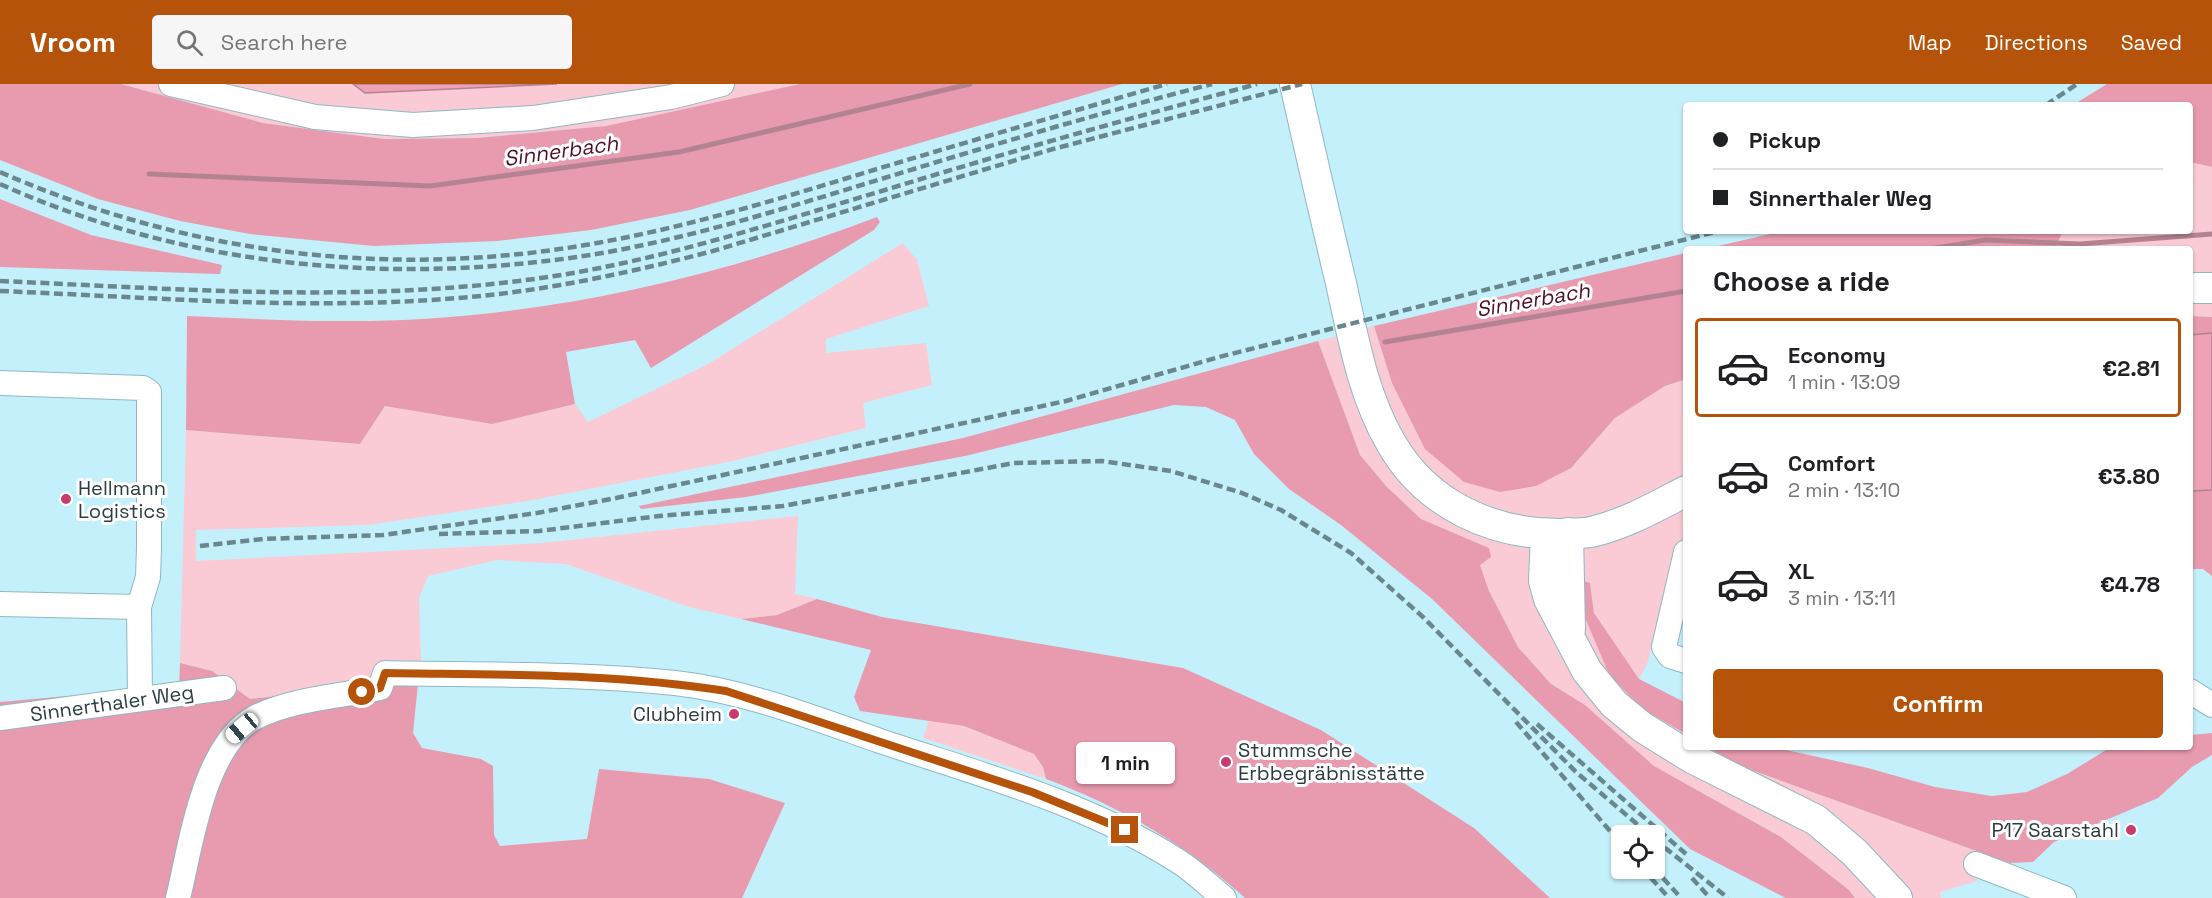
<!DOCTYPE html>
<meta charset="utf-8">
<style>
body{margin:0;font-family:"Space Grotesk",sans-serif;background:#f6f6f6;color:#202124;height:100vh;display:flex;flex-direction:column;font-size:22px;white-space:nowrap}
*{box-sizing:border-box;margin:0}
p{font-size:20px;color:#757577}
.icon{flex:none;width:33px;height:33px;fill:none;stroke:currentColor;stroke-width:2;stroke-linecap:round;stroke-linejoin:round}
.map{position:relative;flex:1;overflow:hidden}
.drawer{position:absolute;left:1683px;top:162px;width:510px;height:504px;display:flex;flex-direction:column;background:#fff;border-radius:6px;box-shadow:0 2px 4px #0004}
.drawer>*{flex:none}
.guide{position:absolute;left:1683px;top:18px;width:510px;height:132px;border-radius:6px;box-shadow:0 2px 4px #0004;display:grid;align-content:center;height:132px;padding:0 30px;background:#fff}
.buttons{position:absolute;left:1611px;top:741px;display:grid;gap:12px}
.buttons a{display:grid;place-items:center;width:54px;height:54px;border-radius:6px;background:#fff;box-shadow:0 2px 4px #0004;font-size:30px}
.end{position:absolute;width:27px;height:27px;margin:-14px;border:8px solid #b45309;background:#fff;box-shadow:0 0 0 3px #fff}
.from{border-radius:50%}
.bubble{position:absolute;height:42px;border-radius:6px;background:#fff;box-shadow:0 2px 4px #0004;font-size:20px;font-weight:700;line-height:42px;text-align:center}
.car{position:absolute;width:18px;height:36px;margin:-18px -9px;border-radius:8px;box-shadow:0 0 4px 2px #0007;background:linear-gradient(#fff 24%,#345 0 40%,#fff 0 76%,#345 0 86%,#fff 0)}
.guide b{display:flex;align-items:center;gap:21px;height:57px;font-size:22px}
.guide b+b{border-top:2px solid #e0e0e0}
.guide i{width:15px;height:15px;background:#202124}
ul{padding:0;list-style:none}
li{display:flex;align-items:center;gap:18px;height:99px;margin:0 12px 9px;padding:0 18px;border:3px solid transparent;border-radius:6px}
li div{flex:1}
li b{display:block;font-size:22px}
li em{font-style:normal;font-weight:700}
li.current{border-color:#b45309}
li>.icon{width:54px;height:54px;stroke-width:1.5}
h2{padding:0 30px;font-size:27px;line-height:72px}
.action{display:flex;gap:12px;margin-top:auto;padding:12px 30px}
.action a{flex:1;height:69px;border-radius:6px;background:#b45309;color:#fff;font-size:24px;font-weight:700;line-height:69px;text-align:center}
header{display:flex;align-items:center;gap:36px;box-sizing:border-box;height:84px;padding:0 30px;background:#b45309;color:#fff}
header strong{font-size:28px}
nav{display:flex;gap:33px;margin-inline-start:auto;font-size:21px}
.search{width:420px;height:54px;background:#f6f6f6;display:flex;align-items:center;gap:15px;box-sizing:border-box;padding:0 21px;border-radius:6px;color:#757577;font-size:22px}
.map>svg:first-child{display:block}
.green{fill:#facbd5}
.forest{fill:#e89bae}
.water{fill:#efa2b5;stroke:#b48392;stroke-width:1.5}
.lines{fill:none;stroke-linecap:round;stroke-linejoin:round}
.stream{stroke:#b48392;stroke-width:5}
.minor-casing{stroke:#8eb8c4;stroke-width:26}
.major-casing{stroke:#8eb8c4;stroke-width:32}
.minor{stroke:#fff;stroke-width:24}
.major{stroke:#fff;stroke-width:30}
.rail{stroke:#6a878e;stroke-width:4.5;stroke-dasharray:9 4.5;stroke-linecap:butt}
.route{stroke:#b45309;stroke-width:8}
.poi-dot{fill:#c83c6d;stroke:#fff;stroke-width:2}
.labels{text-anchor:middle;stroke-width:6;stroke-linejoin:round;paint-order:stroke}
.poi-label{font-size:20px;fill:#2b3c41;stroke:#fff;text-anchor:start}
.street-label{font-size:20px;fill:#2b3c41;stroke:#fff}
.water-label{font-size:21px;font-style:italic;fill:#500d26;stroke:#fff}
</style>
<header>
<strong>Vroom</strong>
<div class="search"><svg class="icon" aria-label="search" viewBox="0 0 24 24"><circle cx="10" cy="10" r="6"/><path d="M15 15l6 6"/></svg>Search here</div>
<nav><a>Map</a><a>Directions</a><a>Saved</a></nav>
</header>
<div class="map">
<svg width="2212" height="814" viewBox="0 0 2212 814">
<rect width="100%" height="100%" fill="#c4f0fc"/>
<g class="green">
<polygon points="121,0 353,0 365,9 557,0 800,0 606,42 477,54 384,55 263,39"/>
<polygon points="2190,78 2212,83 2212,233 2190,232 2190,165 2055,165 2063,147 2190,147"/>
<polygon points="903,159 917,176 929,222 826,255 826,269 926,259 932,301 863,319 866,344 733,377 528,417 368,441 196,446 196,477 542,459 798,432 795,510 817,515 777,531 741,535 689,523 566,480 497,476 428,492 419,514 421,578 370,602 250,615 212,587 180,579 186,346 360,360 385,322 492,340 575,320 588,338 708,280"/>
<polygon points="1374,242 1392,299 1571,384 1615,334 1665,302 1686,295 1686,447 1678,465 1647,580 1639,595 1594,529 1590,499 1579,502 1642,625 1686,650 1686,663 1708,663 1740,682 1976,767 1977,797 1940,808 1941,814 1855,814 1849,806 1781,753 1654,682 1585,621 1551,600 1518,563 1489,507 1480,480 1489,464 1421,435 1386,402 1360,371 1318,257"/>
<polygon points="929,636 964,642 1034,670 1043,683 1046,695 923,654"/>
</g>
<g class="forest">
<polygon points="0,0 121,0 263,39 384,55 477,54 606,42 800,0 1122,0 690,126 591,146 497,157 374,162 250,150 180,137 98,115 0,76"/>
<polygon points="2107,0 2212,0 2212,83 2190,78 2190,21 2073,21"/>
<polygon points="0,115 91,151 222,181 220,190 0,183"/>
<path d="M877,133L880,138L874,146L651,284L635,256L566,268L575,320L492,340L385,322L360,360L186,346L187,232C236,234 286,237 336,237C520,239 706,198 877,133Z"/>
<polygon points="1783,147 2063,147 2055,165 1705,165"/>
<polygon points="1686,169 1686,295 1665,302 1615,334 1571,384 1536,402 1500,408 1464,398 1425,365 1392,299 1374,242"/>
<polygon points="2190,232 2212,233 2212,249 2190,251"/>
<polygon points="1318,257 1360,371 1386,402 1421,435 1489,464 1491,473 1480,481 1489,507 1518,563 1551,600 1585,621 1654,682 1781,753 1849,806 1855,814 1786,814 1690,765 1432,515 1341,441 1289,405 1254,370 1235,336 1206,323 1174,321 965,372 746,413 641,425 639,422 963,354"/>
<polygon points="2212,406 2212,492 2203,485 2190,485 2190,407"/>
<polygon points="1583,497 1590,499 1594,529 1639,595 1686,619 1686,650 1642,625 1609,590 1583,529"/>
<path d="M817,515L882,533L1183,584L1321,646L1474,744L1550,814H1245C1185,760 1121,723 1046,695L1043,683L1034,670L964,642L860,627L854,613L871,566L741,535L777,531Z"/>
<polygon points="180,579 212,587 250,615 370,602 418,600 413,649 422,664 481,675 493,682 494,751 500,762 587,755 599,685 709,695 785,719 742,814 0,814 0,618 179,602"/>
<polygon points="2212,649 2212,671 2192,683 2158,714 2054,758 2033,778 2010,779 1740,682 1708,663 1772,663 1868,684 1935,703 1992,712 2027,708 2067,690 2111,663 2190,663 2190,651"/>
</g>
<g class="water">
<polygon points="353,0 557,0 365,9"/>
<polygon points="2212,249 2212,406 2190,407 2190,251"/>
</g>
<g class="lines">
<g class="stream">
<polyline points="149,90 430,102 679,68 970,0"/>
<polyline points="1930,165 1985,156 2080,160 2212,150"/>
<polyline points="1385,258 1686,207"/>
</g>
<g class="minor-casing">
<g id="minor">
<polyline points="171,0 315,33 413,41 533,34 671,13 722,0"/>
<polyline points="0,299 143,304 149,308 149,464 148,493 139,523 140,615"/>
<polyline points="1686,468 1664,563 1670,572 1686,577"/>
<polyline points="0,520 139,523"/>
<polyline points="2190,607 2212,621"/>
<polyline points="0,634 224,604"/>
<polyline points="1976,780 2064,814"/>
<path d="M178,814C191,762 203,661 256,633C292,615 340,612 380,604L385,589C481,591 579,589 675,599C746,607 814,634 880,657C982,691 1087,719 1178,777C1194,787 1209,802 1224,814"/>
</g>
</g>
<g class="major-casing">
<g id="major">
<path d="M1295,0C1310,66 1325,133 1341,199C1353,254 1363,311 1391,359C1427,422 1494,451 1563,450C1573,449 1585,450 1595,447C1627,439 1657,422 1686,407"/>
<polyline points="2190,204 2212,204"/>
<polyline points="1568,449 1570,545"/>
<polyline points="1546,450 1544,497 1549,515 1587,587 1614,620 1642,643 1692,674 1816,736 1854,768 1897,814"/>
</g>
</g>
<use href="#minor" class="minor"/>
<use href="#major" class="major"/>
<g class="rail">
<polyline points="2046,21 2077,0"/>
<path d="M0,88C190,171 392,196 597,159C692,142 785,113 877,85C974,56 1070,28 1167,0"/>
<path d="M0,100C171,177 359,199 546,177C655,165 763,131 868,99C982,64 1096,30 1212,0"/>
<path d="M0,197C182,205 366,220 548,193C662,176 774,139 885,106C1008,68 1132,34 1257,0"/>
<path d="M0,207C148,213 297,226 445,215C536,209 625,190 713,167L1053,65L1302,0"/>
<polyline points="439,450 539,447 659,432 783,422 1014,379 1102,377 1171,387 1242,409 1281,426 1351,469 1423,533 1576,688 1651,752"/>
<polyline points="200,462 263,455 383,451 537,429 616,414 1066,317 1219,273 1719,147"/>
<polyline points="1516,638 1622,761"/>
<polyline points="1537,640 1686,770"/>
<polyline points="1654,755 1728,814"/>
<polyline points="1642,784 1669,814"/>
<polyline points="1654,784 1681,814"/>
<polyline points="1692,794 1710,814"/>
</g>
</g>
<g class="lines">
<path class="route" d="M362,608L380,604L385,589C499,591 614,589 726,607L1032,708L1125,746"/>
</g>
<g class="poi-dot">
<circle cx="66" cy="415" r="6"/>
<circle cx="734" cy="630" r="6"/>
<circle cx="1226" cy="678" r="6"/>
<circle cx="2131" cy="746" r="6"/>
</g>
<g class="labels">
<g class="poi-label">
<text x="78" y="411">Hellmann<tspan x="78" dy="23">Logistics</tspan></text>
<text x="722" y="637" text-anchor="end">Clubheim</text>
<text x="1238" y="673">Stummsche<tspan x="1238" dy="23">Erbbegräbnisstätte</tspan></text>
<text x="2119" y="753" text-anchor="end">P17 Saarstahl</text>
</g>
<g class="street-label">
<text transform="translate(112 619) rotate(-8)" y="7">Sinnerthaler Weg</text>
</g>
<g class="water-label">
<text transform="translate(561 67) rotate(-8)" y="7">Sinnerbach</text>
<text transform="translate(1533 216) rotate(-10)" y="7">Sinnerbach</text>
</g>
</g>
</svg>
<div class="buttons">
<a><svg class="icon" aria-label="locate" viewBox="0 0 24 24"><circle cx="12" cy="12" r="6"/><path d="M12 2v4M12 18v4M2 12h4M18 12h4"/></svg></a>
</div>
<i class="end from" style="left:362px;top:608px"></i>
<i class="end" style="left:1125px;top:746px"></i>
<div class="bubble" style="left:1076px;top:658px;width:99px">1 min</div>
<i class="car" style="left:242px;top:644px;rotate:230deg"></i>
<div class="guide">
<b><i class="from"></i>Pickup</b>
<b><i></i>Sinnerthaler Weg</b>
</div>
<section class="drawer">
<h2>Choose a ride</h2>
<ul>
<li class="current"><svg class="icon" aria-label="car" viewBox="0 0 24 24"><path d="M5 17H2v-5l4-1 3-4h7l3 4 3 1v5h-3M9 17h6M6 11h13"/><circle cx="7" cy="17" r="2"/><circle cx="17" cy="17" r="2"/></svg><div><b>Economy</b><p>1 min · 13:09</p></div><em>€2.81</em></li>
<li><svg class="icon" aria-label="car" viewBox="0 0 24 24"><path d="M5 17H2v-5l4-1 3-4h7l3 4 3 1v5h-3M9 17h6M6 11h13"/><circle cx="7" cy="17" r="2"/><circle cx="17" cy="17" r="2"/></svg><div><b>Comfort</b><p>2 min · 13:10</p></div><em>€3.80</em></li>
<li><svg class="icon" aria-label="car" viewBox="0 0 24 24"><path d="M5 17H2v-5l4-1 3-4h7l3 4 3 1v5h-3M9 17h6M6 11h13"/><circle cx="7" cy="17" r="2"/><circle cx="17" cy="17" r="2"/></svg><div><b>XL</b><p>3 min · 13:11</p></div><em>€4.78</em></li>
</ul>
<div class="action"><a>Confirm</a></div>
</section>
</div>
